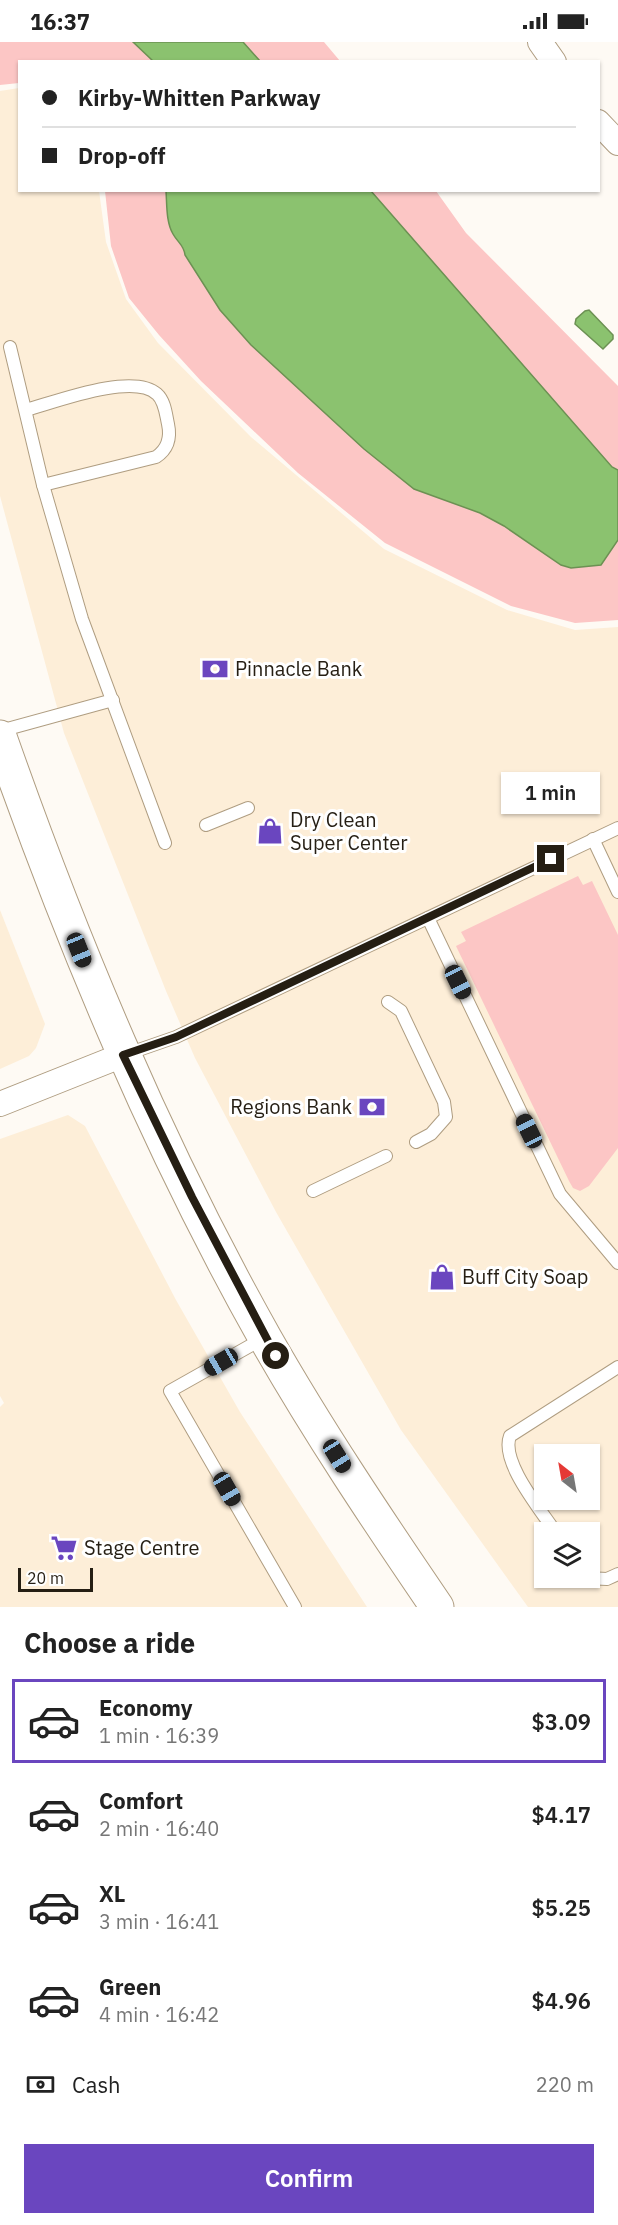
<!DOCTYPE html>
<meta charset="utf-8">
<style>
body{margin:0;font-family:"IBM Plex Sans",sans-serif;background:#f6f6f6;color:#222;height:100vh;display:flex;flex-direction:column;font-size:22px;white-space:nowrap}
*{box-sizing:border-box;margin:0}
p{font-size:20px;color:#767676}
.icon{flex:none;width:33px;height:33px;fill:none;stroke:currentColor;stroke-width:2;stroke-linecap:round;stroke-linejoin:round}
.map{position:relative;height:1565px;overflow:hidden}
.side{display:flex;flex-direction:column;background:#fff;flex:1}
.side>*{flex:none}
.banner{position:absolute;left:18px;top:18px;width:582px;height:132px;border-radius:0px;box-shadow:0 2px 4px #0004;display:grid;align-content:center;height:132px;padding:0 24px;background:#fff}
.needle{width:39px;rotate:329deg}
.tools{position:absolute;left:534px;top:1402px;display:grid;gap:12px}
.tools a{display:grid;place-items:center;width:66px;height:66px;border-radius:0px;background:#fff;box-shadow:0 2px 4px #0004;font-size:30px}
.scale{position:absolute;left:18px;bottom:15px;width:75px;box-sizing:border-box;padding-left:6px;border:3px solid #251e13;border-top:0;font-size:16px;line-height:21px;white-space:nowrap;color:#251e13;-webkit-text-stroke:4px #fff;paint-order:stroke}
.end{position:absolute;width:27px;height:27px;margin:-14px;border:8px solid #251e13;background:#fff;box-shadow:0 0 0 3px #fff}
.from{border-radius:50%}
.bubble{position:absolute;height:42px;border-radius:0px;background:#fff;box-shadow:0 2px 4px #0004;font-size:20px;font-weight:600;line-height:42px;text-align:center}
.car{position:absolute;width:18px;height:36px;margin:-18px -9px;border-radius:8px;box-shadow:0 0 4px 2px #0007;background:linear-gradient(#222 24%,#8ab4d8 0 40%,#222 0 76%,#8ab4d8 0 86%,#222 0)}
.banner b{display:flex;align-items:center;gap:21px;height:57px;font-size:22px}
.banner b+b{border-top:2px solid #e0e0e0}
.banner i{width:15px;height:15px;background:#222}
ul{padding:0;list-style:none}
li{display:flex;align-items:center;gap:18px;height:84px;margin:0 12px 9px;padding:0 12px;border:3px solid transparent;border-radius:0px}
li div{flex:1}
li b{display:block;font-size:22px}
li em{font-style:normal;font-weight:600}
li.selected{border-color:#6a46bf}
li>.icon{width:54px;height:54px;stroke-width:1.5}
h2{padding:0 24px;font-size:27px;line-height:72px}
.pay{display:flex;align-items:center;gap:15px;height:66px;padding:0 24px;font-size:22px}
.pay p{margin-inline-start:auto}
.primary-button{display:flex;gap:12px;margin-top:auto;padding:12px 24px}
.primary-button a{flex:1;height:69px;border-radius:0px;background:#6a46bf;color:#fff;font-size:24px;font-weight:600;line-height:69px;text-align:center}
.status{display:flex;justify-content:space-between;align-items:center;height:42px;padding:0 30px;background:#fff;direction:ltr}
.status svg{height:16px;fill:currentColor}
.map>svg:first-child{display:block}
.built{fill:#fdeed8;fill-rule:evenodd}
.green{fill:#fcc6c5}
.water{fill:#8bc26f;stroke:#6c9153;stroke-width:1.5}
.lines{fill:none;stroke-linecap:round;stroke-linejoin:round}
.service-casing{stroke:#af9d81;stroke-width:14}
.minor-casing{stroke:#af9d81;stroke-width:26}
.secondary-casing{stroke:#af9d81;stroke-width:35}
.service{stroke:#fff;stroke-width:12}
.minor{stroke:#fff;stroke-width:24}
.secondary{stroke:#fff;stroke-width:33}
.route{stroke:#251e13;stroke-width:8}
.labels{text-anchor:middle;stroke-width:6;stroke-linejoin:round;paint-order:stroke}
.poi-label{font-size:20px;fill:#251e13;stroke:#fff;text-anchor:start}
</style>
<div class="status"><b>16:37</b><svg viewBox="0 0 49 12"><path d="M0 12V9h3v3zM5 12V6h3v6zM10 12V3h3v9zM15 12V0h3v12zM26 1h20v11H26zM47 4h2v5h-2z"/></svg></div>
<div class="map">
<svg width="618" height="1565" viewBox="0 0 618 1565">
<rect width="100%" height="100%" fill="#fefaf4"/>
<g class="built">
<path d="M19,46L20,148L99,149L106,200L126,257L158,301L251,395L384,507L507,568L575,588L618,585V1565H528L401,1388L276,1170L195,1016L166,949L64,691L0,454V49ZM544,1413H590V1458H544ZM544,1491H590V1536H544Z"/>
<polygon points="0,868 45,982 36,1006 29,1014 0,1027"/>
<polygon points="68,1073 85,1084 176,1258 240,1370 367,1565 0,1565 0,1365 4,1361 0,1354 0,1097"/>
</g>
<g class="green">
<polygon points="0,0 324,0 340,19 20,20 19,41 0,43"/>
<polygon points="105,149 436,149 466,191 618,344 618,578 575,581 511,564 385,501 298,431 201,339 159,293 129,256 111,204"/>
<polygon points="578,834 583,843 592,839 618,893 618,1106 589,1144 580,1149 573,1146 569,1139 456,904 466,899 461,890"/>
</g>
<g class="water">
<polygon points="133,0 243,0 260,19 153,19"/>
<path d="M166,149H371L612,425L618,428V498L601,523L571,526L561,523L504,484L480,471L414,447L364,407L251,303L220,268L185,213C184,203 178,201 173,192C166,180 167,163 166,149Z"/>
<polygon points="589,268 613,293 613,297 603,307 575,282 576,277 585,269"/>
</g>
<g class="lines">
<g class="service-casing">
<g id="service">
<polyline points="10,305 43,443 82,577 165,801"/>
<path d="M26,368C55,360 133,330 157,352C165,359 166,373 168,382C171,396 168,407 156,415L43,443"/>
<polyline points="0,689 113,658"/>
<polyline points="206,783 248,766"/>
<polyline points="593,797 618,850"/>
<polyline points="428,876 560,1152 618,1221"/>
<polyline points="388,960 401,969 444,1060 446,1075 431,1092 416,1100"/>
<polyline points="127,1012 176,995 618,786"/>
<polyline points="313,1149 386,1114"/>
<polyline points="264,1296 170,1349 295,1565"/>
<path d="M556,1491C541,1468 500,1420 510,1394L618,1325"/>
<polyline points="587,1536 607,1537 618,1532"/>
</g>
</g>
<g class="minor-casing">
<g id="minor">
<polyline points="540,0 554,20"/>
<polyline points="598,80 618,101"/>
<polyline points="0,1062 123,1013"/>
</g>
</g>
<g class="secondary-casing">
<path id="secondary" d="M0,695C73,903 157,1104 265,1296C318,1389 377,1477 437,1565"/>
</g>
<use href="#service" class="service"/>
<use href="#minor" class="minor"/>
<use href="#secondary" class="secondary"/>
</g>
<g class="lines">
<polyline class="route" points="276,1314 192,1155 123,1013 176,995 551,817"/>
</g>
<defs>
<g id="bank-bare" transform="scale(2.07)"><path d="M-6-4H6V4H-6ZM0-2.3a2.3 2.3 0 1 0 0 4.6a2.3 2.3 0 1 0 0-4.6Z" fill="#6a46bf" stroke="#fff" stroke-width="2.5" paint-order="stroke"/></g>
<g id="shop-bare" transform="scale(2.07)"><path d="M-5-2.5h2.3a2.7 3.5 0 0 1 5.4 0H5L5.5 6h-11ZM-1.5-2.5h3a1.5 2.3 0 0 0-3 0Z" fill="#6a46bf" stroke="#fff" stroke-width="2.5" paint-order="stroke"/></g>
<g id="supermarket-bare" transform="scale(2.07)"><path d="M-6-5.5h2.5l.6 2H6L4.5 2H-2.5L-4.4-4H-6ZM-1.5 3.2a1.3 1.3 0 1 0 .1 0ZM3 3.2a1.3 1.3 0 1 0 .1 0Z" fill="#6a46bf" stroke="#fff" stroke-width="2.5" paint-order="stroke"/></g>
</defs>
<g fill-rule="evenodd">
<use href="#bank-bare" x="215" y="627"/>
<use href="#shop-bare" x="270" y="789"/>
<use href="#bank-bare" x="372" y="1065"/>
<use href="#shop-bare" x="442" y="1235"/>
<use href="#supermarket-bare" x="64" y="1506"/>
</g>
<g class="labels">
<g class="poi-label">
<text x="235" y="634">Pinnacle Bank</text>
<text x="290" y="785">Dry Clean<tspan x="290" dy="23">Super Center</tspan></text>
<text x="352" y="1072" text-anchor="end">Regions Bank</text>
<text x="462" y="1242">Buff City Soap</text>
<text x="84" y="1513">Stage Centre</text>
</g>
</g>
</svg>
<div class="tools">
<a><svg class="needle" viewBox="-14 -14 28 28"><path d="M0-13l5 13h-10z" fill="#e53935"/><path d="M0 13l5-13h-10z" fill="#767676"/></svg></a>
<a><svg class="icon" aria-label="layers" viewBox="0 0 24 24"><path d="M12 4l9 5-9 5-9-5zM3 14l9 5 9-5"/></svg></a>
</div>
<div class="scale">20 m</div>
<i class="end from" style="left:276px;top:1314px"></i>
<i class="end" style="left:551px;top:817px"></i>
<div class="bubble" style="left:501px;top:730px;width:99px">1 min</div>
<i class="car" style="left:79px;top:908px;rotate:158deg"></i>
<i class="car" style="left:458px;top:940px;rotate:154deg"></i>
<i class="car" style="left:529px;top:1089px;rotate:334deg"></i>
<i class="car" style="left:221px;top:1320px;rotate:240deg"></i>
<i class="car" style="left:337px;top:1414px;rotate:148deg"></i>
<i class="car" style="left:227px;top:1447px;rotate:150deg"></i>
<div class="banner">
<b><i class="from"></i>Kirby-Whitten Parkway</b>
<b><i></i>Drop-off</b>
</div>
</div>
<section class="side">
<h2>Choose a ride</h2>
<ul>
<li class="selected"><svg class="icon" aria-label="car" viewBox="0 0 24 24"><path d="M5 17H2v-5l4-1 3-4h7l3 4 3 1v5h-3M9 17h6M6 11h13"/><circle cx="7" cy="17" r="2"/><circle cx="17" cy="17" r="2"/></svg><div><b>Economy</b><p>1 min · 16:39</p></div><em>$3.09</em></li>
<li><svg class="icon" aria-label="car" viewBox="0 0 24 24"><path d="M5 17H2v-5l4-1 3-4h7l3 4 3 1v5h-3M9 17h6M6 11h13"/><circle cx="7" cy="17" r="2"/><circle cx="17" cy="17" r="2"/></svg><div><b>Comfort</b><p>2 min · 16:40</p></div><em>$4.17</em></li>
<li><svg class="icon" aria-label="car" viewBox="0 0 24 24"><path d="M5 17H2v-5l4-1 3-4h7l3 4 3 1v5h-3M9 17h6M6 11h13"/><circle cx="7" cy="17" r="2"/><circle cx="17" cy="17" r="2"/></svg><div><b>XL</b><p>3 min · 16:41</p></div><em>$5.25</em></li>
<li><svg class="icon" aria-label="car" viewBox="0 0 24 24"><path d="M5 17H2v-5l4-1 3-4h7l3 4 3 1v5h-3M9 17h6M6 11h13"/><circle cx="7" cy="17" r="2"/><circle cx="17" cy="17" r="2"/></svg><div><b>Green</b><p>4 min · 16:42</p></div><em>$4.96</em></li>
</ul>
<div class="pay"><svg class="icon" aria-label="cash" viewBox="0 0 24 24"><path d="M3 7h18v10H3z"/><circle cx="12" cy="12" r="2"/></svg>Cash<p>220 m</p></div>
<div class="primary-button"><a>Confirm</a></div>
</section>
